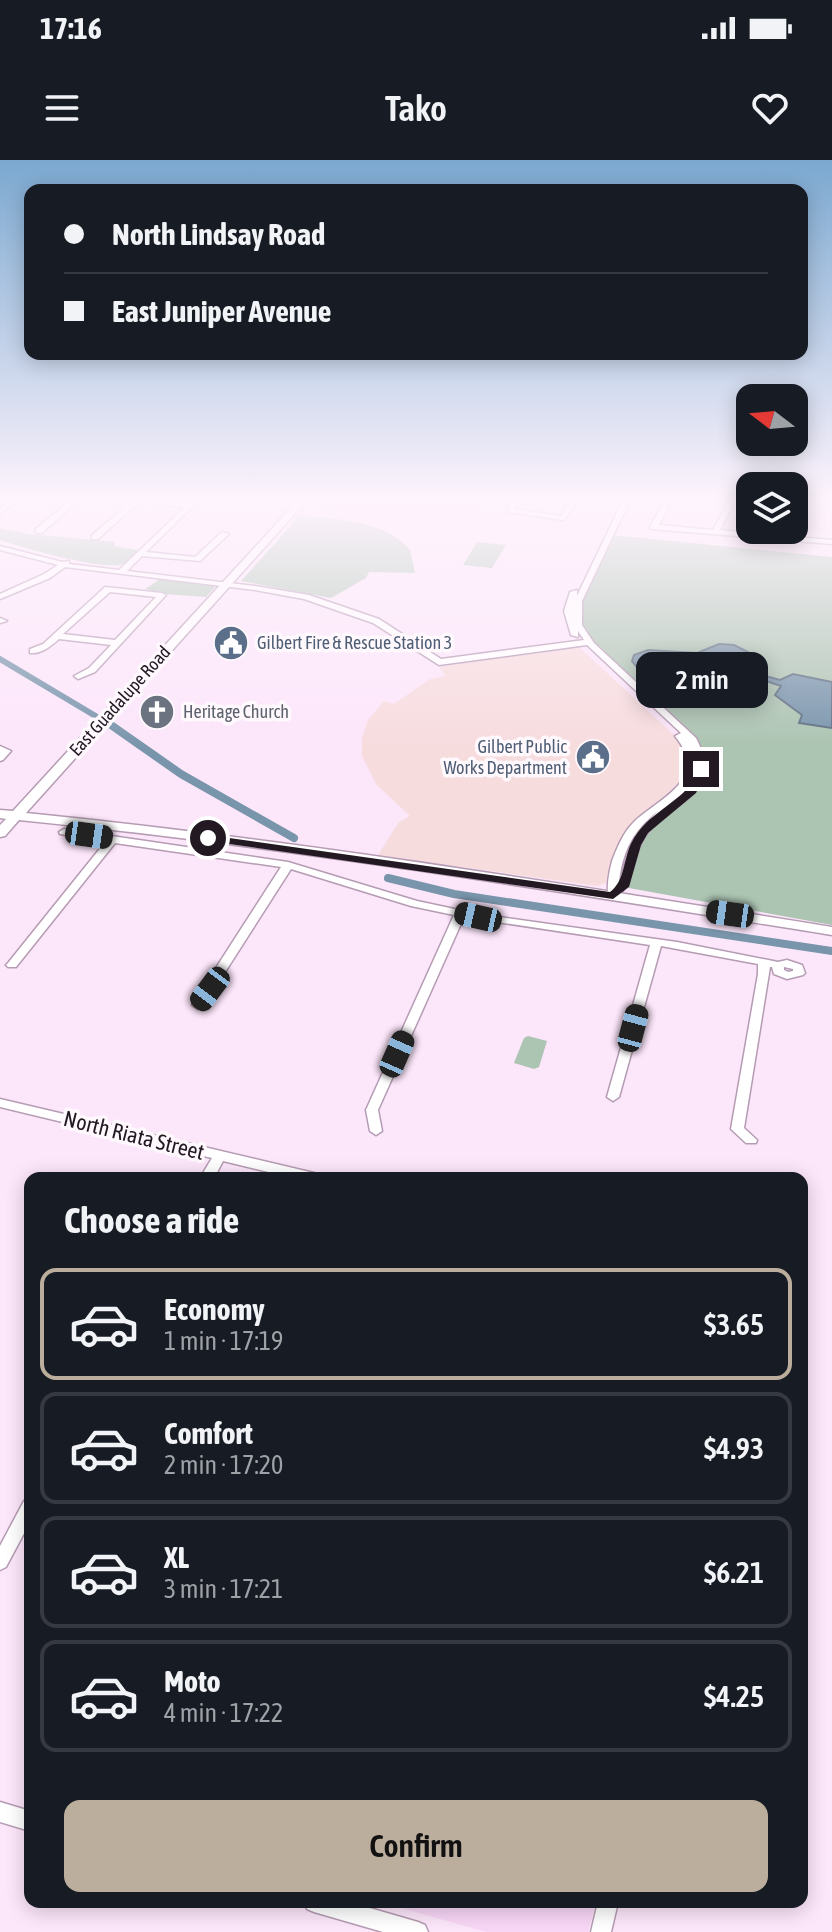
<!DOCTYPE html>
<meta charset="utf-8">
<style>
body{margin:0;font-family:"Asap Condensed",sans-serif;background:#20242c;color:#f1f3f6;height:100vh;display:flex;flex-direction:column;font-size:30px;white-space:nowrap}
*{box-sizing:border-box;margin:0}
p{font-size:26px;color:#9ea1a6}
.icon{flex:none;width:44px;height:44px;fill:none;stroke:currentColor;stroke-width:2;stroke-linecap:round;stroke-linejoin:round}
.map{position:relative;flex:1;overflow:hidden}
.side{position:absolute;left:24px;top:1012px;width:784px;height:736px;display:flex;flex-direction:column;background:#171b24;border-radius:16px;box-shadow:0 4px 20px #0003}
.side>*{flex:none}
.top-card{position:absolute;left:24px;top:24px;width:784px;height:176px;border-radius:16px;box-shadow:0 4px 20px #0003;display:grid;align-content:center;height:176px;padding:0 40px;background:#171b24}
.needle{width:52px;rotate:286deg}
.buttons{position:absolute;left:736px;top:224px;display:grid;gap:16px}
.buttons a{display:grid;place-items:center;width:72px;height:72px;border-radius:16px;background:#171b24;box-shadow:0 4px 20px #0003;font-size:40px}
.end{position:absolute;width:36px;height:36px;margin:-18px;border:10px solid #231922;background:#fff;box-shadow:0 0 0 4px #fff}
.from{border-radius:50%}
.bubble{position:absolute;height:56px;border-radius:16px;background:#171b24;box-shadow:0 4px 20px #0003;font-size:26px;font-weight:600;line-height:56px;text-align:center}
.car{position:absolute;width:24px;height:48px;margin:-24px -12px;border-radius:10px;box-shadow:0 0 6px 2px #0007;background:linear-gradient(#222 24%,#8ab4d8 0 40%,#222 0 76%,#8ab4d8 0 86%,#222 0)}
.top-card b{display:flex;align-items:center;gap:28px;height:76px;font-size:30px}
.top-card b+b{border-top:2px solid #363941}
.top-card i{width:20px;height:20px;background:#f1f3f6}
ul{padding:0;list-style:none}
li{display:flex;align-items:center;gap:24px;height:112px;margin:0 16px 12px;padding:0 24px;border:4px solid #363941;border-radius:16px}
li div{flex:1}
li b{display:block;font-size:30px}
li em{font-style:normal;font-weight:600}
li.current{border-color:#bcae9d}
li>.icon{width:72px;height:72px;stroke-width:1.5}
h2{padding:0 40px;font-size:36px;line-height:96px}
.primary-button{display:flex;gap:16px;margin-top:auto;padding:16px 40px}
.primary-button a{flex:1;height:92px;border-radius:16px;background:#bcae9d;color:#111;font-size:32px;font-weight:600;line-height:92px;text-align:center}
.status{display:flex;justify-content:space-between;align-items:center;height:56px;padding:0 40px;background:#171b24;direction:ltr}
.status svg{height:22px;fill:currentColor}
header{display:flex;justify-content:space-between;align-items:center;height:104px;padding:0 40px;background:#171b24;font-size:36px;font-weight:600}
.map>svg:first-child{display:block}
.industrial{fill:#f7dcde}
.built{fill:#f8d6f6}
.green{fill:#acc4b2}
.water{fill:#7995ab;stroke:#5f7082;stroke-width:2}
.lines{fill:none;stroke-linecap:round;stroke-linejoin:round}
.canal-far1{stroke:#7995ab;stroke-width:6}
.canal{stroke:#7995ab;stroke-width:8}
.minor-casing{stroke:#b59bb3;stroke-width:3}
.major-casing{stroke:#b59bb3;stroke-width:3}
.minor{fill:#fff;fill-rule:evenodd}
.major{fill:#fff;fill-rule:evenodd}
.route{fill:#231922}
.labels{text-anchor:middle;stroke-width:7;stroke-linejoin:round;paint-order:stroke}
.far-service-label{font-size:18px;fill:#4e5e75;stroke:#fff9fe;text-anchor:start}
.far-street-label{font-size:18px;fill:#231922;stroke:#fff9fe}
.far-worship-label{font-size:18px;fill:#5b616d;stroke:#fff9fe;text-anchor:start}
.street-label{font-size:22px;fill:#231922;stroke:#fff9fe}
</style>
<div class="status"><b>17:16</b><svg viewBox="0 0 49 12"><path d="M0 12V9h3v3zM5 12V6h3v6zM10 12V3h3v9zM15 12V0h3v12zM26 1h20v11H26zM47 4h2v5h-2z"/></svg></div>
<header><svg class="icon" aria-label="menu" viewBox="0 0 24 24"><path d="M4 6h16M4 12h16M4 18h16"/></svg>Tako<svg class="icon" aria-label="heart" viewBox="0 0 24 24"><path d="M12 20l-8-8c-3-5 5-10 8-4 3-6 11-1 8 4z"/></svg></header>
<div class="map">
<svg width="832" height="1772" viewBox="0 0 832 1772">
<rect width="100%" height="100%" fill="#fce6fa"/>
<polygon class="industrial" points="578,486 674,575 681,583 687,601 683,622 647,652 609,722 597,726 378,695 399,662 410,656 376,624 362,596 362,578 368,560 384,541 394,544 430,519 446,516 439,507"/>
<g class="built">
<polygon points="312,338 486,338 472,361 307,344"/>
<polygon points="380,1742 596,1742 588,1772 486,1772"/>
</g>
<g class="green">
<path d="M297,355C333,359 385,359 410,390L415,413L369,412L366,418L331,438L241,421L288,369Z"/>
<path d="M0,368L29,374L115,382L114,386L138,390C134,394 130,400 125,403C109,413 20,387 0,380Z"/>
<path d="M612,375L832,397V765L629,728C629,713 636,687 645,675C670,639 734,630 690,573C664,549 578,484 580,450C582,428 604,396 612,375Z"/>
<polygon points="477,382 506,385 492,408 463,405"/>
<polygon points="160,419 209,424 215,427 206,437 164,434 145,429"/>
<polygon points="528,876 547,881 539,907 534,909 514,903 524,878"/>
</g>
<path class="water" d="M719,484L734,485L750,493L748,500L741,503L744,510L780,520L793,514L832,522V568L799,563L802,555L775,535L781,526L754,517L733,518C722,508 714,500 697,507L695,512L703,521L702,530L690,533L673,532L659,518L639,510L632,501L634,495L648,490L697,493Z"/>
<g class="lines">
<polyline class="canal-far1" points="0,499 114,567"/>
<g class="canal">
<polyline points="111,565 181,614 294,678"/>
<polyline points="388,718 454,734 832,791"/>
</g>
<g class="minor-casing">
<g id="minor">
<polygon points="13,338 21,338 0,354 0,349"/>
<polygon points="73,338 81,338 42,373 36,373 36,369"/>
<path d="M111,338H142L191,343L194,345L146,392L195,397L222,372L229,374L200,401L142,396L127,411L255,426L309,435L379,459L441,499L584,480L578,471V477L571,475L564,451L570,432L577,430V436L624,338H631L582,441V465L594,483L696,578C727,638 670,638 645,676C632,696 635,719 617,738H609C606,727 609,713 612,701C617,688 623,673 633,663C652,643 698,626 685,592C683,587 679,581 675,576L681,573L587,485L439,505L373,463L304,439L255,430L65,407L50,418L0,439V434L44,414L58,405L0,390V386L62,402L69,401V404L119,410L185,347L139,342L98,379H92V375L131,342ZM658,651L636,674L619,722C623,690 633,671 658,651Z"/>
<polygon points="512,338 519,338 514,349 561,356 572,338 579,338 565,359 563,360 508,352"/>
<polygon points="666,338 673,338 659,365 713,370 728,342 750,340 750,344 733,345 720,370 832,380 832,384 651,369 650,367"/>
<path d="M105,427L162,433L166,435L95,512L78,519L74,516L89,508L111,485L59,479C51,486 42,494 30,493V489L43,484ZM110,432L156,437L115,480L63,474Z"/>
<polygon points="0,458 7,461 0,463"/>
<polygon points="0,586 11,591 3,600 0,601"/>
<path d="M64,669L288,702L417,741L478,754L677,782L778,802L787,800L802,805L805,813L803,815L787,819L774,814L772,807H770L744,968L757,980L756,983H746L731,969L758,814V804L661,786L619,937L613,941L607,937L650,785L464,757L378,950L382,971L376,975L370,971L366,950L454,755L411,746L291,709L204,845L198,849L192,845L281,707L115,683L16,807H8L6,805L8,803L106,681L60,674L59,672ZM784,807L793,809V811L788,812L784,810Z"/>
<polygon points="0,939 314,1013 319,1015 321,1018 294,1018 223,1001 214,1018 200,1018 212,998 0,947"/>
<polygon points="30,1339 30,1362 6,1407 0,1410 0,1386 24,1341"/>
<polygon points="0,1642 30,1651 30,1671 0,1662"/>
<polygon points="304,1742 349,1742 418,1762 425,1765 428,1772 383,1772 314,1752 307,1749"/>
<polygon points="598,1742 618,1742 611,1772 591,1772"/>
</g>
</g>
<g class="major-casing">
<path id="major" d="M300,338H309L26,653C296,680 564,724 832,767V775C562,732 291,687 19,660L5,676L0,677V665L6,659L0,658V650L13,651Z"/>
</g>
<use href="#minor" class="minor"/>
<use href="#major" class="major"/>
</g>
<linearGradient id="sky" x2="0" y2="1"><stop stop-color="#7ba8d0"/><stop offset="0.58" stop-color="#fef4fd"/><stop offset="1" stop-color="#fef4fd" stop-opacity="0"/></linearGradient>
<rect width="832" height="587" fill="url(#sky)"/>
<path class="route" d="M701,606L706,609L696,633L648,673L641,685L629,727L613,739L208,681L203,678L208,675L610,732C626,720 623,697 633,680C644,659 667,648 684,632C692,624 692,612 701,606Z"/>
<defs>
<g id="civic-disc" transform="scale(1.8)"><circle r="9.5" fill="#5c6f8a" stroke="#fff9fe"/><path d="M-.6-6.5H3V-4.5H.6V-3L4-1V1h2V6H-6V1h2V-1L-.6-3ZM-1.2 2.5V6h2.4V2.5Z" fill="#fff"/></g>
<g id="church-disc" transform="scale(1.8)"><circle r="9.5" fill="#6b7280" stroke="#fff9fe"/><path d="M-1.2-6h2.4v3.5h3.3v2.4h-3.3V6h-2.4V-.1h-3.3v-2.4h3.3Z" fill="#fff"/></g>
</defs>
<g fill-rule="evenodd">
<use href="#civic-disc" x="231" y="483"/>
<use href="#church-disc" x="157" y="552"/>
<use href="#civic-disc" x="593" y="597"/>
</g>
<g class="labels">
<g class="far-service-label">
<text x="257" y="489">Gilbert Fire &amp; Rescue Station 3</text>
<text x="567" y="593" text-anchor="end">Gilbert Public<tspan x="567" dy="21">Works Department</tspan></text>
</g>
<g class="far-street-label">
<text transform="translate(120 541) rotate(-48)" y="6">East Guadalupe Road</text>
</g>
<g class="far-worship-label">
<text x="183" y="558">Heritage Church</text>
</g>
<g class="street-label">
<text transform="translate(134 975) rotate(14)" y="8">North Riata Street</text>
</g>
</g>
</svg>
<div class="buttons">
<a><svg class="needle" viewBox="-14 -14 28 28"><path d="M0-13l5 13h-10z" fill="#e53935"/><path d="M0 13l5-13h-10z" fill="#9ea1a6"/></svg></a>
<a><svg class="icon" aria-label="layers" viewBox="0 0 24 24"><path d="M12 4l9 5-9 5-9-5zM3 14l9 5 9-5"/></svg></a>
</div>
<i class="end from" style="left:208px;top:678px"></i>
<i class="end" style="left:701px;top:609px"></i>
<div class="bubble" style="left:636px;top:492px;width:132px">2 min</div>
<i class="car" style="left:89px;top:675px;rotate:98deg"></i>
<i class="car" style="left:730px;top:754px;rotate:278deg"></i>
<i class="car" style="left:478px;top:757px;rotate:283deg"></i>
<i class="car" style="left:210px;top:829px;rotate:217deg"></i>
<i class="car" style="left:633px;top:868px;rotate:15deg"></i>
<i class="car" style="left:397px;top:894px;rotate:24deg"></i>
<div class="top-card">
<b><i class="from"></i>North Lindsay Road</b>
<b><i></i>East Juniper Avenue</b>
</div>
<section class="side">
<h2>Choose a ride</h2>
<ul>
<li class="current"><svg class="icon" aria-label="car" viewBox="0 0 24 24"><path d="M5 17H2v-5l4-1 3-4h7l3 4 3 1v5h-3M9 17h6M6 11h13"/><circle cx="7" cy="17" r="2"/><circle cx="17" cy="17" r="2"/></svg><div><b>Economy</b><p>1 min · 17:19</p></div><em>$3.65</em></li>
<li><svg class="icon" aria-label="car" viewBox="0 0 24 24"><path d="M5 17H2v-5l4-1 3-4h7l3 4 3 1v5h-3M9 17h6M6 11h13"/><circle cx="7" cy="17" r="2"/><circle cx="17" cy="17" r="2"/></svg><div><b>Comfort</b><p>2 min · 17:20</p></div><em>$4.93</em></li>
<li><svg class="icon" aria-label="car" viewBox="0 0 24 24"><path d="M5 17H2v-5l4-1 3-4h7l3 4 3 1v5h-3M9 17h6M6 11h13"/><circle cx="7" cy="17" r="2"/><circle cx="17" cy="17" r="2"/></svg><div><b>XL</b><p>3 min · 17:21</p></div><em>$6.21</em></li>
<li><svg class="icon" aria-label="car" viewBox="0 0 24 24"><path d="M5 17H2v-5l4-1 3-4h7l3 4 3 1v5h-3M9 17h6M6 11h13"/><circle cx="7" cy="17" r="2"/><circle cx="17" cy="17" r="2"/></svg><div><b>Moto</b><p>4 min · 17:22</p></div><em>$4.25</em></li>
</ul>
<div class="primary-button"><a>Confirm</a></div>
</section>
</div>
